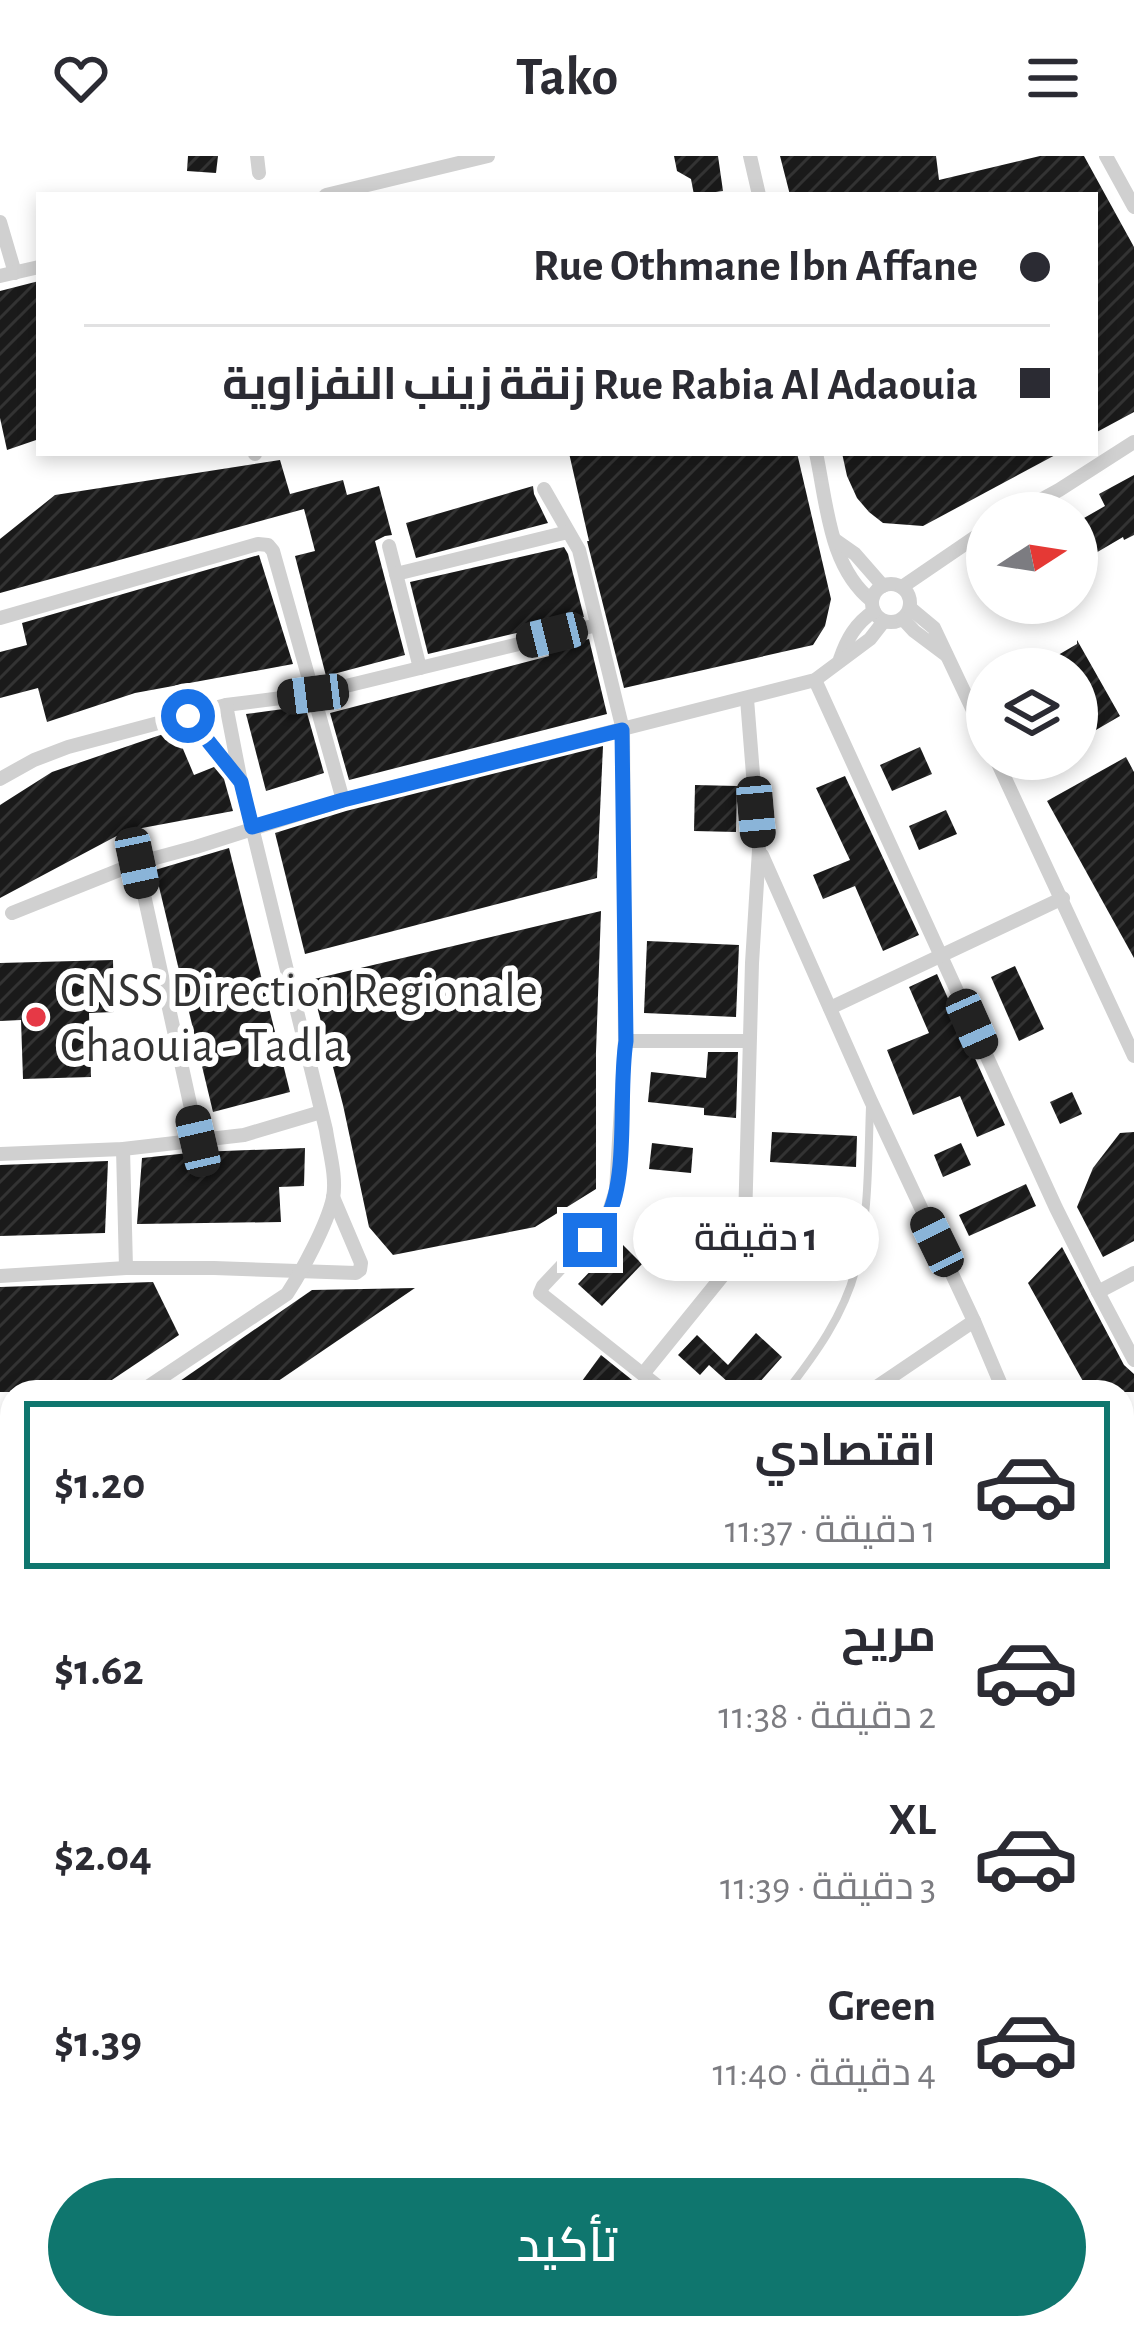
<!DOCTYPE html>
<html lang="ar">
<meta charset="utf-8">
<style>
body{margin:0;font-family:"Alegreya Sans",Cairo,sans-serif;background:#f7f7f7;color:#2b2b33;direction:rtl;height:100vh;display:flex;flex-direction:column;font-size:45px;white-space:nowrap}
*{box-sizing:border-box;margin:0}
p{font-size:39px;color:#7c7c81}
.icon{flex:none;width:66px;height:66px;fill:none;stroke:currentColor;stroke-width:2;stroke-linecap:round;stroke-linejoin:round}
.map{position:relative;flex:1;overflow:hidden;direction:ltr}
.drawer{position:absolute;left:0px;top:1224px;width:1134px;height:960px;display:flex;flex-direction:column;background:#fff;border-radius:36px 36px 0 0;box-shadow:0 6px 18px #0003;direction:rtl}
.drawer>*{flex:none}
.guide{position:absolute;left:36px;top:36px;width:1062px;height:264px;border-radius:0px;box-shadow:0 6px 18px #0003;direction:rtl;display:grid;align-content:center;height:264px;padding:0 48px;background:#fff}
.needle{width:78px;rotate:78deg}
.fabs{position:absolute;left:966px;top:336px;display:grid;gap:24px}
.fabs a{display:grid;place-items:center;width:132px;height:132px;border-radius:50%;background:#fff;box-shadow:0 6px 18px #0003;font-size:60px}
.end{position:absolute;width:54px;height:54px;margin:-27px;border:15px solid #1a73e8;background:#fff;box-shadow:0 0 0 6px #fff}
.from{border-radius:50%}
.bubble{position:absolute;height:84px;border-radius:42px;background:#fff;box-shadow:0 6px 18px #0003;font-size:39px;font-weight:600;line-height:84px;text-align:center;direction:rtl}
.car{position:absolute;width:36px;height:72px;margin:-36px -18px;border-radius:15px;box-shadow:0 0 9px 3px #0007;background:linear-gradient(#222 24%,#8ab4d8 0 40%,#222 0 76%,#8ab4d8 0 86%,#222 0)}
.guide b{display:flex;align-items:center;gap:42px;height:114px;font-size:45px}
.guide b+b{border-top:3px solid #e1e1e2}
.guide i{width:30px;height:30px;background:#2b2b33}
ul{padding:21px 0 0;list-style:none}
li{display:flex;align-items:center;gap:36px;height:168px;margin:0 24px 18px;padding:0 24px;border:6px solid transparent;border-radius:0px}
li div{flex:1}
li b{display:block;font-size:45px}
li em{font-style:normal;font-weight:600}
li.active{border-color:#0f766e}
li>.icon{width:108px;height:108px;stroke-width:1.5}
.primary-button{display:flex;gap:24px;margin-top:auto;padding:24px 48px}
.primary-button a{flex:1;height:138px;border-radius:72px;background:#0f766e;color:#fff;font-size:48px;font-weight:600;line-height:138px;text-align:center}
header{display:flex;justify-content:space-between;align-items:center;height:156px;padding:0 48px;background:#fff;font-size:54px;font-weight:600}
.map>svg:first-child{display:block}
.cemetery{fill:url(#cemetery-stones)}
.park{fill:url(#park-dots)}
.building{fill:url(#building-hatch)}
.lines{fill:none;stroke-linecap:round;stroke-linejoin:round}
.lane{stroke:#d0d0d0;stroke-width:8}
.street{stroke:#d0d0d0;stroke-width:14}
.route{stroke:#1a73e8;stroke-width:15}
.poi-dot{fill:#e63946;stroke:#fff;stroke-width:4.5}
.labels{text-anchor:middle;stroke-width:12;stroke-linejoin:round;paint-order:stroke}
.poi-label{font-size:48px;fill:#333;stroke:#fff;text-anchor:start}
</style>
<header><svg class="icon" aria-label="menu" viewBox="0 0 24 24"><path d="M4 6h16M4 12h16M4 18h16"/></svg>Tako<svg class="icon" aria-label="heart" viewBox="0 0 24 24"><path d="M12 20l-8-8c-3-5 5-10 8-4 3-6 11-1 8 4z"/></svg></header>
<div class="map">
<svg width="1134" height="2184" viewBox="0 0 1134 2184">
<defs>
<pattern id="cemetery-stones" width="16" height="16" patternUnits="userSpaceOnUse" patternTransform="scale(3)"><rect width="16" height="16" fill="#e6ecdf"/><path d="M2 7V4a2 2 0 0 1 4 0v3zM10 15v-3a2 2 0 0 1 4 0v3z" fill="#c6cbc0"/></pattern>
<pattern id="park-dots" width="8" height="8" patternUnits="userSpaceOnUse" patternTransform="scale(3)"><rect width="8" height="8" fill="#e6ecdf"/><path d="M2 2h.1M6 6h.1" fill="none" stroke="#c6cbc0" stroke-width="1.8" stroke-linecap="round"/></pattern>
<pattern id="building-hatch" width="6" height="6" patternUnits="userSpaceOnUse" patternTransform="scale(3)"><rect width="6" height="6" fill="#1a1a1a"/><path d="M-1 1l2-2M0 6l6-6M5 7l2-2" fill="none" stroke="#333"/></pattern>
</defs>
<rect width="100%" height="100%" fill="#fff"/>
<polygon class="cemetery" points="115,2172 490,2172 496,2184 93,2184"/>
<polygon class="park" points="12,1911 12,2172 38,2172 19,2184 0,2161 0,1924"/>
<g class="building">
<polygon points="188,0 218,0 216,17 187,15"/>
<polygon points="674,0 718,0 723,35 694,39 691,23 677,15"/>
<polygon points="780,0 936,0 939,24 1040,0 1084,0 1134,91 1134,256 1095,277 1095,39 790,39"/>
<polygon points="39,125 39,283 7,294 0,262 0,135"/>
<polygon points="569,297 797,297 831,443 825,470 813,489 624,532 587,385 589,385"/>
<polygon points="842,297 1059,297 923,370 883,367 869,356 857,342 847,320"/>
<polygon points="280,304 290,338 343,324 347,339 379,330 392,379 385,380 375,385 405,499 326,520 295,400 315,395 304,353 0,437 0,383 55,339"/>
<polygon points="1134,319 1134,379 1124,384 1123,381 1077,408 1077,366 1105,350 1099,338"/>
<polygon points="533,330 534,338 548,367 416,402 406,367"/>
<polygon points="564,391 568,398 584,461 428,498 410,426"/>
<polygon points="259,399 293,508 135,537 47,566 38,532 0,542 0,496 27,489 22,467"/>
<polygon points="589,483 607,558 349,624 330,557 549,500 547,493"/>
<polygon points="1077,484 1120,560 1077,585 1077,513 1034,513 1077,488"/>
<polygon points="305,550 324,617 266,635 246,558"/>
<polygon points="175,574 194,619 214,611 224,623 233,655 126,675 0,742 0,649 52,616"/>
<polygon points="603,590 597,722 305,798 275,677 346,655"/>
<polygon points="920,591 932,618 892,635 880,609"/>
<polygon points="1126,601 1134,616 1134,802 1047,645"/>
<polygon points="845,620 919,779 883,795 855,730 823,743 813,719 850,704 816,632"/>
<polygon points="695,629 737,630 736,676 694,675"/>
<polygon points="946,654 957,678 919,694 909,670"/>
<polygon points="229,692 290,936 213,956 155,714"/>
<polygon points="601,755 596,896 596,1033 535,1071 393,1099 369,1071 343,949 310,824"/>
<polygon points="647,785 739,789 736,861 644,857"/>
<polygon points="113,804 114,856 89,857 91,921 23,923 21,864 0,865 0,807"/>
<polygon points="1015,810 1044,873 1019,885 991,821"/>
<polygon points="937,818 1005,969 977,981 960,940 913,959 887,894 929,877 909,831"/>
<polygon points="708,896 738,896 736,962 704,959 704,952 648,946 651,916 706,922"/>
<polygon points="1072,936 1082,958 1060,968 1050,946"/>
<polygon points="772,976 857,980 856,1011 770,1006"/>
<polygon points="1134,976 1134,1085 1103,1101 1077,1051 1093,1012 1120,977"/>
<polygon points="652,987 693,992 691,1017 649,1013"/>
<polygon points="961,987 971,1009 943,1021 934,999"/>
<polygon points="305,992 304,1030 279,1031 281,1066 137,1068 142,1002 198,996"/>
<polygon points="108,1005 105,1077 0,1080 0,1009"/>
<polygon points="1026,1028 1036,1050 969,1080 959,1059"/>
<polygon points="619,1085 642,1108 602,1150 578,1128"/>
<polygon points="1062,1091 1124,1209 1134,1218 1134,1236 1089,1236 1028,1127"/>
<polygon points="153,1126 179,1179 94,1236 0,1236 0,1131"/>
<polygon points="415,1132 262,1236 164,1236 312,1134"/>
<polygon points="756,1177 782,1201 751,1236 739,1236 709,1209 700,1219 678,1199 697,1179 728,1209"/>
<polygon points="601,1199 647,1236 574,1236"/>
</g>
<g class="lines">
<path class="lane" d="M786,1236C815,1199 844,1159 856,1112C869,1061 868,1004 870,951"/>
<g class="street">
<polyline points="257,0 259,17"/>
<polyline points="750,0 759,39"/>
<polyline points="1106,0 1134,51"/>
<polyline points="326,39 488,0"/>
<polyline points="0,66 15,117"/>
<polyline points="0,120 39,111"/>
<polyline points="255,297 255,298"/>
<path d="M816,297C827,348 829,411 872,445"/>
<polyline points="544,333 579,394 623,574 625,885 616,1034 607,1062 543,1130 540,1137 665,1236"/>
<polyline points="1017,357 1059,334 1134,286"/>
<polyline points="835,384 855,398 883,430"/>
<polyline points="389,390 420,512"/>
<polyline points="396,418 568,376"/>
<circle cx="891" cy="447" r="19"/>
<polyline points="902,431 987,373"/>
<polyline points="910,452 934,472 987,584"/>
<polyline points="0,462 258,388 268,389 273,395 343,644"/>
<polyline points="903,463 914,475 946,499"/>
<path d="M840,503C847,483 855,468 874,455"/>
<polyline points="815,524 1056,1052 1098,1136"/>
<polyline points="187,559 238,622"/>
<polyline points="996,603 1134,900"/>
<polyline points="0,623 34,604 68,591 226,549 313,538 597,469"/>
<polyline points="762,699 870,943 974,1165 1004,1236"/>
<polyline points="137,707 198,984"/>
<polyline points="12,757 137,707 196,691 343,644 815,524 870,483 884,465"/>
<polyline points="830,852 1063,742"/>
<polyline points="625,885 749,885"/>
<polyline points="123,993 126,1112"/>
<polyline points="0,998 123,993 244,979 321,956"/>
<polyline points="1134,1117 1098,1136 1134,1204"/>
<polyline points="0,1120 126,1112 214,1112 356,1117 360,1114 361,1107 333,1041"/>
<polyline points="643,1218 728,1113 745,1066 752,807 759,694 747,543"/>
<path d="M140,1236L287,1138C302,1115 327,1069 333,1042C337,1021 329,995 326,974L241,626L226,549"/>
<polyline points="869,1236 974,1165"/>
<polyline points="1122,1323 1134,1318"/>
<polyline points="0,1332 12,1323"/>
<polyline points="1122,1377 1134,1372"/>
<polyline points="1122,1509 1134,1501"/>
<polyline points="1122,1539 1134,1531"/>
<polyline points="1122,1727 1134,1739"/>
<polyline points="0,1799 12,1793"/>
<polyline points="1122,1824 1134,1809"/>
<polyline points="1122,2023 1134,2028"/>
<polyline points="523,2172 531,2184"/>
<polyline points="647,2172 649,2184"/>
<polyline points="904,2172 929,2184"/>
<polyline points="590,2184 632,2172"/>
<polyline points="877,2184 877,2172"/>
<polyline points="971,2184 978,2172"/>
</g>
</g>
<g class="lines">
<path class="route" d="M188,560L241,626L252,671L343,644L622,574L626,885C618,934 629,1018 608,1060C604,1069 595,1076 590,1084"/>
</g>
<circle class="poi-dot" cx="36" cy="861" r="12"/>
<g class="labels">
<g class="poi-label">
<text x="60" y="850">CNSS Direction Regionale<tspan x="60" dy="55">Chaouia - Tadla</tspan></text>
</g>
</g>
</svg>
<div class="fabs">
<a><svg class="needle" viewBox="-14 -14 28 28"><path d="M0-13l5 13h-10z" fill="#e53935"/><path d="M0 13l5-13h-10z" fill="#7c7c81"/></svg></a>
<a><svg class="icon" aria-label="layers" viewBox="0 0 24 24"><path d="M12 4l9 5-9 5-9-5zM3 14l9 5 9-5"/></svg></a>
</div>
<i class="end from" style="left:188px;top:560px"></i>
<i class="end" style="left:590px;top:1084px"></i>
<div class="bubble" style="left:633px;top:1041px;width:246px">1 دقيقة</div>
<i class="car" style="left:552px;top:479px;rotate:256deg"></i>
<i class="car" style="left:313px;top:538px;rotate:263deg"></i>
<i class="car" style="left:756px;top:656px;rotate:175deg"></i>
<i class="car" style="left:137px;top:707px;rotate:168deg"></i>
<i class="car" style="left:972px;top:868px;rotate:156deg"></i>
<i class="car" style="left:198px;top:985px;rotate:347deg"></i>
<i class="car" style="left:937px;top:1086px;rotate:334deg"></i>
<div class="guide">
<b><i class="from"></i>Rue Othmane Ibn Affane</b>
<b><i></i>Rue Rabia Al Adaouia زنقة زينب النفزاوية</b>
</div>
<section class="drawer">
<ul>
<li class="active"><svg class="icon" aria-label="car" viewBox="0 0 24 24"><path d="M5 17H2v-5l4-1 3-4h7l3 4 3 1v5h-3M9 17h6M6 11h13"/><circle cx="7" cy="17" r="2"/><circle cx="17" cy="17" r="2"/></svg><div><b>اقتصادي</b><p>1 دقيقة · 11:37</p></div><em>$1.20</em></li>
<li><svg class="icon" aria-label="car" viewBox="0 0 24 24"><path d="M5 17H2v-5l4-1 3-4h7l3 4 3 1v5h-3M9 17h6M6 11h13"/><circle cx="7" cy="17" r="2"/><circle cx="17" cy="17" r="2"/></svg><div><b>مريح</b><p>2 دقيقة · 11:38</p></div><em>$1.62</em></li>
<li><svg class="icon" aria-label="car" viewBox="0 0 24 24"><path d="M5 17H2v-5l4-1 3-4h7l3 4 3 1v5h-3M9 17h6M6 11h13"/><circle cx="7" cy="17" r="2"/><circle cx="17" cy="17" r="2"/></svg><div><b>XL</b><p>3 دقيقة · 11:39</p></div><em>$2.04</em></li>
<li><svg class="icon" aria-label="car" viewBox="0 0 24 24"><path d="M5 17H2v-5l4-1 3-4h7l3 4 3 1v5h-3M9 17h6M6 11h13"/><circle cx="7" cy="17" r="2"/><circle cx="17" cy="17" r="2"/></svg><div><b>Green</b><p>4 دقيقة · 11:40</p></div><em>$1.39</em></li>
</ul>
<div class="primary-button"><a>تأكيد</a></div>
</section>
</div>
